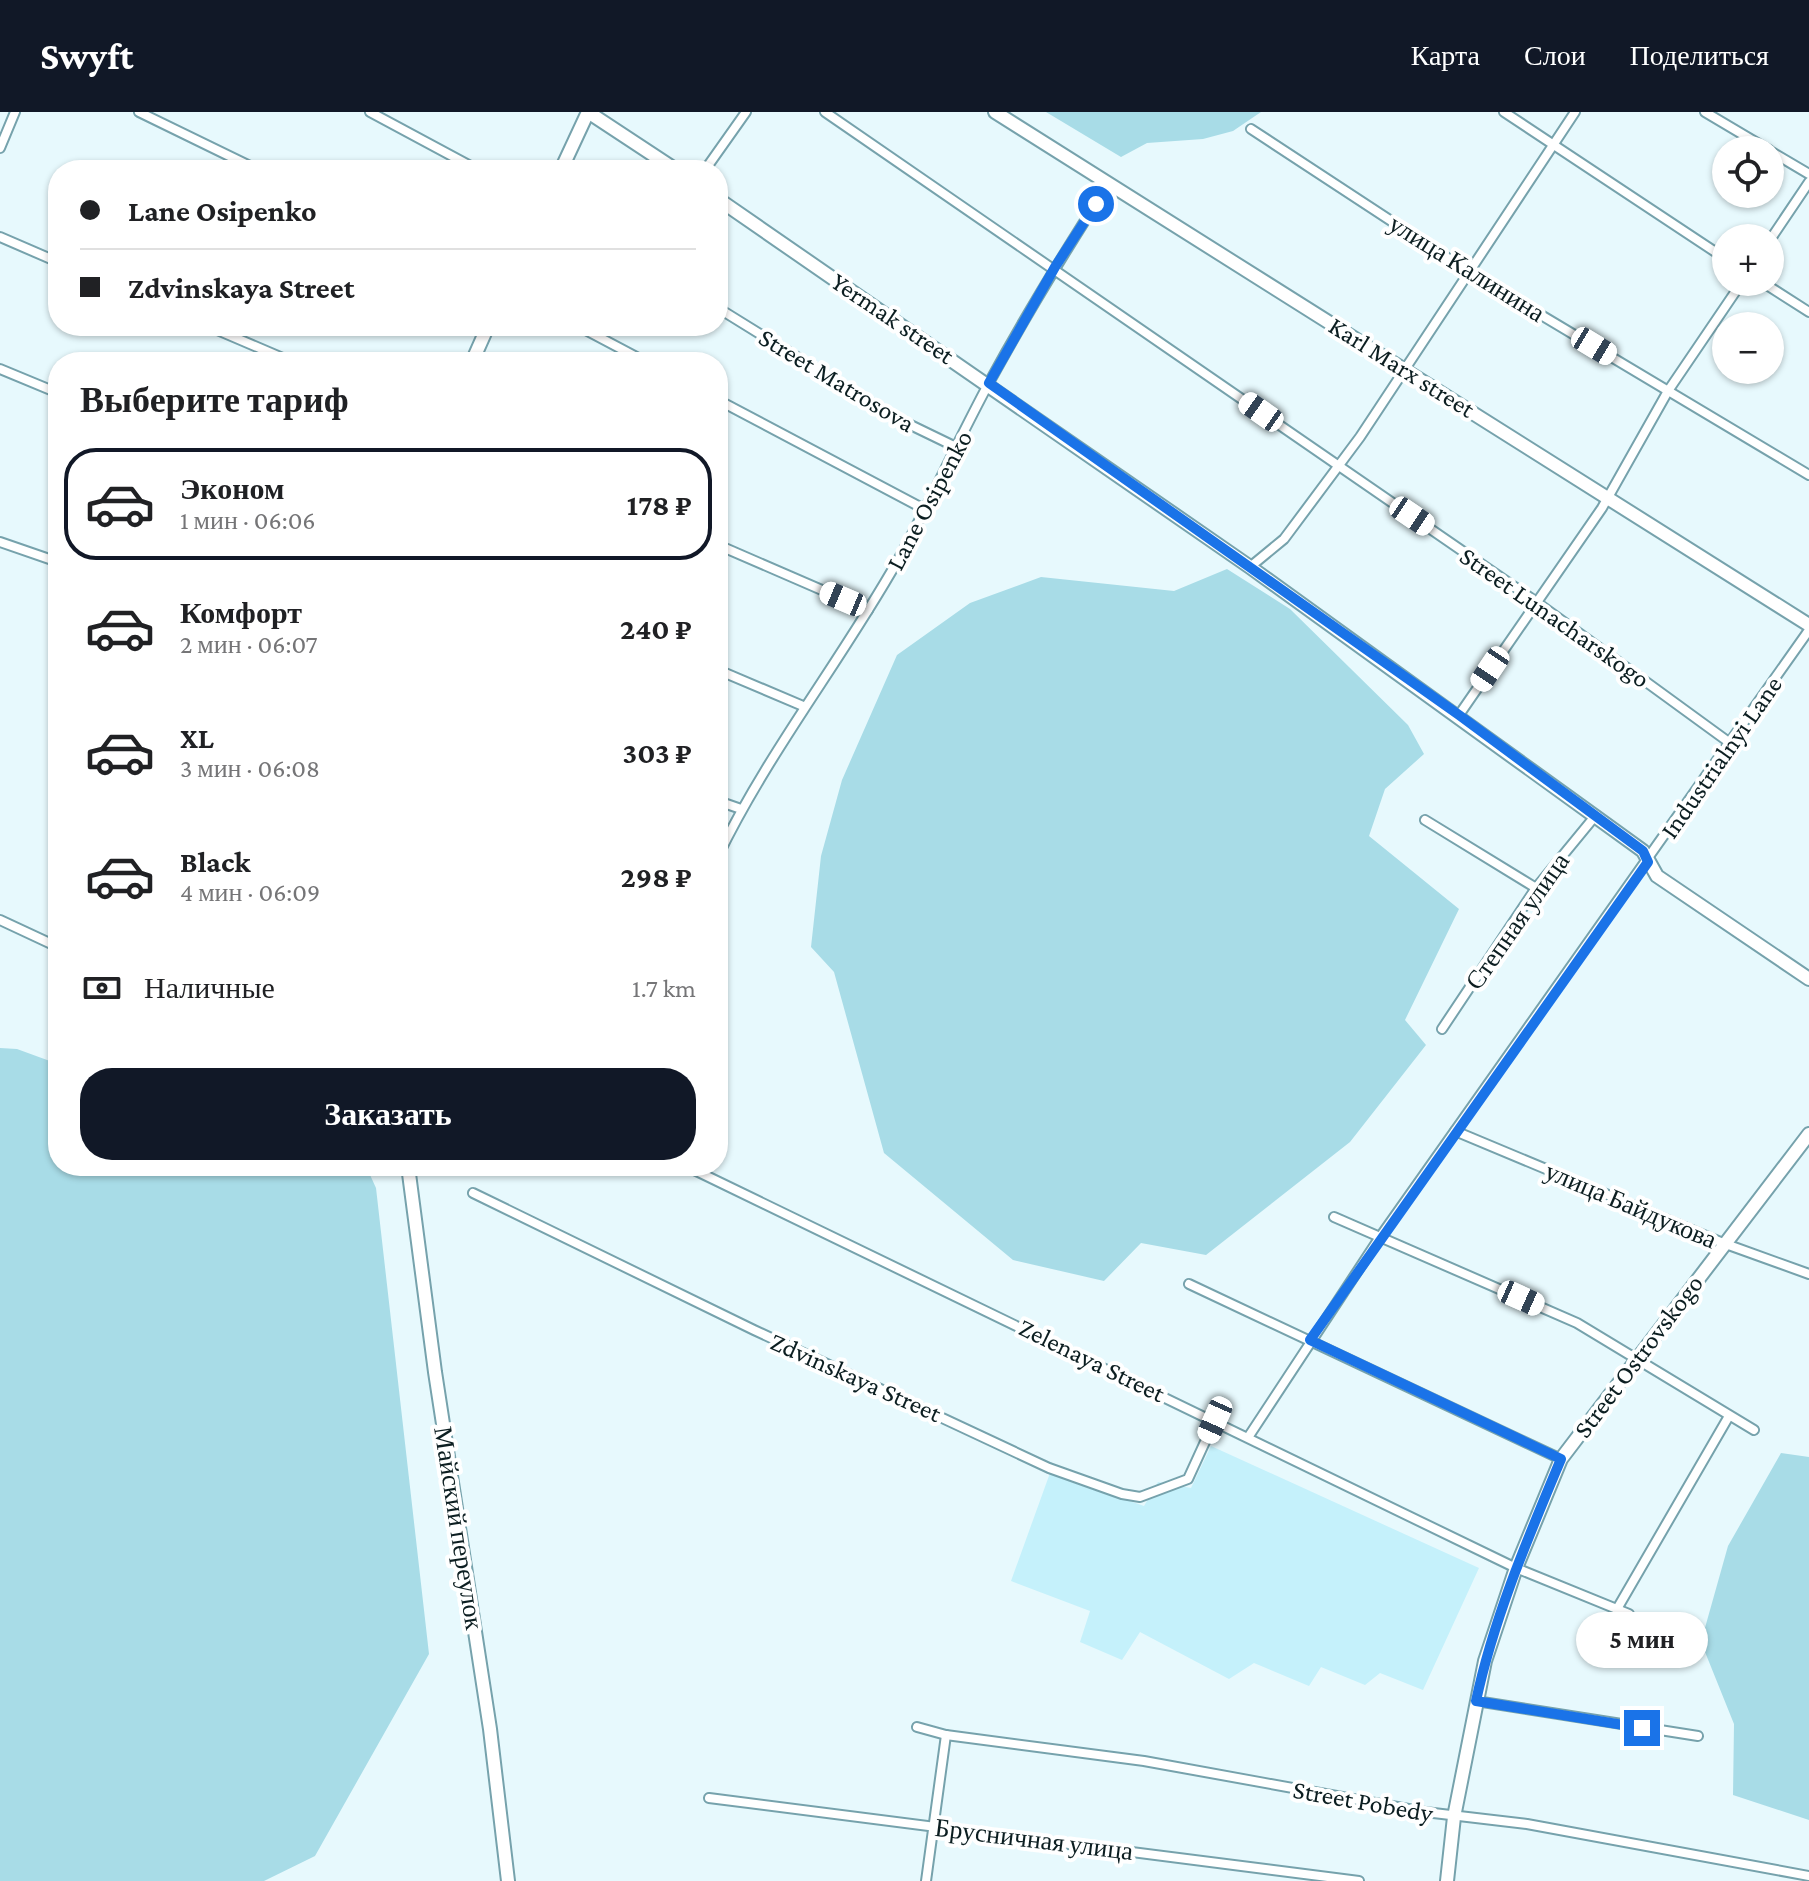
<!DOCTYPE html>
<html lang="ru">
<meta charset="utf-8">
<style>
body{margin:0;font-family:"Crimson Pro",serif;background:#f2f2f2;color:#202124;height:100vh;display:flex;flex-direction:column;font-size:30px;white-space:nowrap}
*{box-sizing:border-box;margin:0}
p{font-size:26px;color:#757577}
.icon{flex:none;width:44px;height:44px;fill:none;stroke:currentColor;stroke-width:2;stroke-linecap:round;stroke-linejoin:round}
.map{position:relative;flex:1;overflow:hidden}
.drawer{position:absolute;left:48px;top:240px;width:680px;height:824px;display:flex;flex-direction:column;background:#fff;border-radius:32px;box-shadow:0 2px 6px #0004}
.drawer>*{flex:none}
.hud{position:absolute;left:48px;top:48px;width:680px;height:176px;border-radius:32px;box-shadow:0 2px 6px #0004;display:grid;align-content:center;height:176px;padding:0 32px;background:#fff}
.tools{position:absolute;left:1712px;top:24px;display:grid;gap:16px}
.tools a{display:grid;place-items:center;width:72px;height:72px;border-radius:50%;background:#fff;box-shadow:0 2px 6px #0004;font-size:40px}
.end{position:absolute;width:36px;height:36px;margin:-18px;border:10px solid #1a73e8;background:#fff;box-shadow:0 0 0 4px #fff}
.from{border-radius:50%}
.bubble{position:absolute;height:56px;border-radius:28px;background:#fff;box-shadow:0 2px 6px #0004;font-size:26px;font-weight:700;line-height:56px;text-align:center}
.car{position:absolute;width:24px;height:48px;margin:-24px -12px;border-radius:10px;box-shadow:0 0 6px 2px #0007;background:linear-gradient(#fff 24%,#345 0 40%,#fff 0 76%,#345 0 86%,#fff 0)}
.hud b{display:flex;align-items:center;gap:28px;height:76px;font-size:30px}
.hud b+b{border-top:2px solid #e0e0e0}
.hud i{width:20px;height:20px;background:#202124}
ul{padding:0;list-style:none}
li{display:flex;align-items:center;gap:24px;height:112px;margin:0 16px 12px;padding:0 16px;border:4px solid transparent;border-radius:32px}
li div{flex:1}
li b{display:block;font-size:30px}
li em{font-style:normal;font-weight:700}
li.selected{border-color:#111827}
li>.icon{width:72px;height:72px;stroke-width:1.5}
h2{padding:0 32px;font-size:36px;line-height:96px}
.pay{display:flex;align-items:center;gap:20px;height:88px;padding:0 32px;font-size:30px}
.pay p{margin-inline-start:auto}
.primary-button{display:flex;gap:16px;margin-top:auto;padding:16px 32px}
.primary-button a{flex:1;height:92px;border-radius:32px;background:#111827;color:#fff;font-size:32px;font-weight:700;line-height:92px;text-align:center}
header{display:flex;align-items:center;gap:48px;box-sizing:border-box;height:112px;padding:0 40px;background:#111827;color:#fff}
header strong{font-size:38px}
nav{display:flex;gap:44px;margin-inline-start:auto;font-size:28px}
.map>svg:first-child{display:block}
.built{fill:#c5f1fb}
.green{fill:#a8dce7}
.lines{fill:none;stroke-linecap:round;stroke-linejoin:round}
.street-casing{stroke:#76a2ac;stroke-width:12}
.secondary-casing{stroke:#76a2ac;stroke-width:16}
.street{stroke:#fff;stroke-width:8}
.secondary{stroke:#fff;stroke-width:12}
.route{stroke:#1a73e8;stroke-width:10}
.labels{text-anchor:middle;stroke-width:8;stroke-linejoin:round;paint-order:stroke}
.street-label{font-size:26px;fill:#0c1e21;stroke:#fff}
</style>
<header>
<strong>Swyft</strong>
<nav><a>Карта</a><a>Слои</a><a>Поделиться</a></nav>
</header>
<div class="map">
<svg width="1809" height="1769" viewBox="0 0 1809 1769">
<rect width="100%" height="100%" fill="#e7f9fd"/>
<polygon class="built" points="1211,1334 1479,1456 1423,1578 1380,1561 1365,1573 1321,1555 1309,1574 1254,1551 1229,1567 1140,1520 1122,1548 1080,1530 1090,1499 1011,1469 1050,1361 1144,1394 1158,1370 1191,1376"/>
<g class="green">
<polygon points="1046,0 1261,0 1233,19 1203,27 1147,31 1121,45"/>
<polygon points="1227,457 1290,497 1408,613 1424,642 1385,677 1369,724 1459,797 1405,908 1426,933 1350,1030 1206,1143 1141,1131 1104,1169 1013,1148 884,1041 834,860 811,835 821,744 842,668 897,543 970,491 1041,465 1174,479"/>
<polygon points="0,936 17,937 58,952 58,1054 366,1054 376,1076 429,1542 315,1744 264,1769 0,1769"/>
<polygon points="1781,1341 1809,1345 1809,1708 1733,1683 1734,1612 1701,1530 1728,1434"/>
</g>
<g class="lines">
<g class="street-casing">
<g id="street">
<polyline points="139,0 258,58"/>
<polyline points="370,0 478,58"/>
<polyline points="825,0 1535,489 1730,631"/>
<polyline points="1504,0 1726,147"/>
<polyline points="1705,0 1769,38"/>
<polyline points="1251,17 1469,160 1809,363"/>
<polyline points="0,36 15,0"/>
<polyline points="1770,39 1809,62"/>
<polyline points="705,58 746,0"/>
<polyline points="0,125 58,150"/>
<polyline points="1770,128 1809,70"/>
<polyline points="1762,170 1809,200"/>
<polyline points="718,196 894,305 958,336"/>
<polyline points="208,214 292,250"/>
<polyline points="578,214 646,250"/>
<polyline points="0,257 58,281"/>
<polyline points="718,288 926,398"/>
<polyline points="0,430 58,450"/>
<polyline points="718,433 868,498"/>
<polyline points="1250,455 1284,427 1360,325 1575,0"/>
<polyline points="718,558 803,594"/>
<polyline points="1459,603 1602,396 1668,279 1742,170"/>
<polyline points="718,689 741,697"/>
<polyline points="1425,708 1536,776"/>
<path d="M718,744C769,639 841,549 898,448C931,389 958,328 990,269C1027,201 1067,136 1109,71"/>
<polyline points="0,808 58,835"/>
<polyline points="1442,917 1536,776 1596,703"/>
<polyline points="1455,1019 1723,1131 1809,1162"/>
<polyline points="686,1054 1516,1456 1629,1502"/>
<polyline points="473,1081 754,1218 1049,1356 1122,1382 1140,1385 1188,1367 1215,1308"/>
<polyline points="1334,1105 1577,1211 1754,1318"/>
<polyline points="1189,1172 1561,1347"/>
<polyline points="1249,1324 1380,1125 1809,518"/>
<polyline points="1617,1497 1729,1304"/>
<polyline points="1476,1589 1698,1624"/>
<polyline points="917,1615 946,1623 1144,1649 1425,1700 1527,1712 1809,1764"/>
<polyline points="709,1686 1359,1769"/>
<polyline points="926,1769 946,1623"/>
</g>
</g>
<g class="secondary-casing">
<g id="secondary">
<polyline points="588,0 676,58"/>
<polyline points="995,0 1809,513"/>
<polyline points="561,58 588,0"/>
<polyline points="718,87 1250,455 1643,739 1657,764 1809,867"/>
<polyline points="472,250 488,214"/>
<polyline points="408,1054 435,1260 490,1617 508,1769"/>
<polyline points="1447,1769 1454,1705 1485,1549 1516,1456 1561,1347 1809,1022"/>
</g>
</g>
<use href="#street" class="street"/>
<use href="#secondary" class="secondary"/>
</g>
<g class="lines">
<path class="route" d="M1096,92L1055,155L989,271L1459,603L1643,739L1648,750L1310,1228L1561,1347C1528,1426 1494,1505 1476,1589L1642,1616"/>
</g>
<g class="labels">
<g class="street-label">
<text transform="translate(1467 156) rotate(32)" y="9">улица Калинина</text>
<text transform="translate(893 206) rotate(34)" y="9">Yermak street</text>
<text transform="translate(1402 255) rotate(32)" y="9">Karl Marx street</text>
<text transform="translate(837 268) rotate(31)" y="9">Street Matrosova</text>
<text transform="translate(929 388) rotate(-62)" y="9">Lane Osipenko</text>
<text transform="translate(1555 505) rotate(35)" y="9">Street Lunacharskogo</text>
<text transform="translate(1721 645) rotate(-55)" y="9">Industrialnyi Lane</text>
<text transform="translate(1517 809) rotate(-55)" y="9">Степная улица</text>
<text transform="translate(1631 1093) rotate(23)" y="9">улица Байдукова</text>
<text transform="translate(1638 1244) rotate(-53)" y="9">Street Ostrovskogo</text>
<text transform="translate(1092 1248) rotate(26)" y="9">Zelenaya Street</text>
<text transform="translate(856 1265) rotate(24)" y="9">Zdvinskaya Street</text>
<text transform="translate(459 1416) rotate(81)" y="9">Майский переулок</text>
<text transform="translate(1363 1689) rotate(10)" y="9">Street Pobedy</text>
<text transform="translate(1034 1727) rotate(7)" y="9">Брусничная улица</text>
</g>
</g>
</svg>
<div class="tools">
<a><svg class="icon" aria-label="locate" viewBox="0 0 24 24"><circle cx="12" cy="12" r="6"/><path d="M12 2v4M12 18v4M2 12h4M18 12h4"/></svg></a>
<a>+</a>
<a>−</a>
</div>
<i class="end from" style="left:1096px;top:92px"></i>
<i class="end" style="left:1642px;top:1616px"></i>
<div class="bubble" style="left:1576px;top:1500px;width:132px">5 мин</div>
<i class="car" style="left:1594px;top:234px;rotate:121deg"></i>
<i class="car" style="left:1261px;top:300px;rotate:305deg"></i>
<i class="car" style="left:1412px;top:404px;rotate:124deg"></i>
<i class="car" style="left:843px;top:487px;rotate:293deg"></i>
<i class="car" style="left:1490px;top:557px;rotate:214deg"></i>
<i class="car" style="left:1521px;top:1186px;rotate:114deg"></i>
<i class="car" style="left:1215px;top:1308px;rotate:204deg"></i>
<div class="hud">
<b><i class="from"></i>Lane Osipenko</b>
<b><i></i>Zdvinskaya Street</b>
</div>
<section class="drawer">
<h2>Выберите тариф</h2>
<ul>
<li class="selected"><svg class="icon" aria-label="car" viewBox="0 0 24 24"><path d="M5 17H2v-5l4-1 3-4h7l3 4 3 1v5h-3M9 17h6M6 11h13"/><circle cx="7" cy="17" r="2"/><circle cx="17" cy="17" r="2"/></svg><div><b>Эконом</b><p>1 мин · 06:06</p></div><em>178 ₽</em></li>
<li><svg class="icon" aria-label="car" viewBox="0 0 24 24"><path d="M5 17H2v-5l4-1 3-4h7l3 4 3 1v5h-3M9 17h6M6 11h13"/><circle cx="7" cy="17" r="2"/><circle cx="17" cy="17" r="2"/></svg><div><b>Комфорт</b><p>2 мин · 06:07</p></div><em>240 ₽</em></li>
<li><svg class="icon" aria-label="car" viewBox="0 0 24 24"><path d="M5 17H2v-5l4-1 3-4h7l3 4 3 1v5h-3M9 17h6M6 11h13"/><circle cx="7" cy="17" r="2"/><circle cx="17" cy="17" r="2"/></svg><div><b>XL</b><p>3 мин · 06:08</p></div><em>303 ₽</em></li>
<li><svg class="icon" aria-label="car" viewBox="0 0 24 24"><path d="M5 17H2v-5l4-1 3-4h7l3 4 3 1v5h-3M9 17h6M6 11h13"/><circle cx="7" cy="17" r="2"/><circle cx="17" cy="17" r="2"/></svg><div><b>Black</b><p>4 мин · 06:09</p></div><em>298 ₽</em></li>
</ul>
<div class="pay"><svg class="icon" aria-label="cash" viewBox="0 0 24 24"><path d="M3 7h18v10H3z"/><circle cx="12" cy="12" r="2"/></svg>Наличные<p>1.7 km</p></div>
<div class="primary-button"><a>Заказать</a></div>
</section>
</div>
